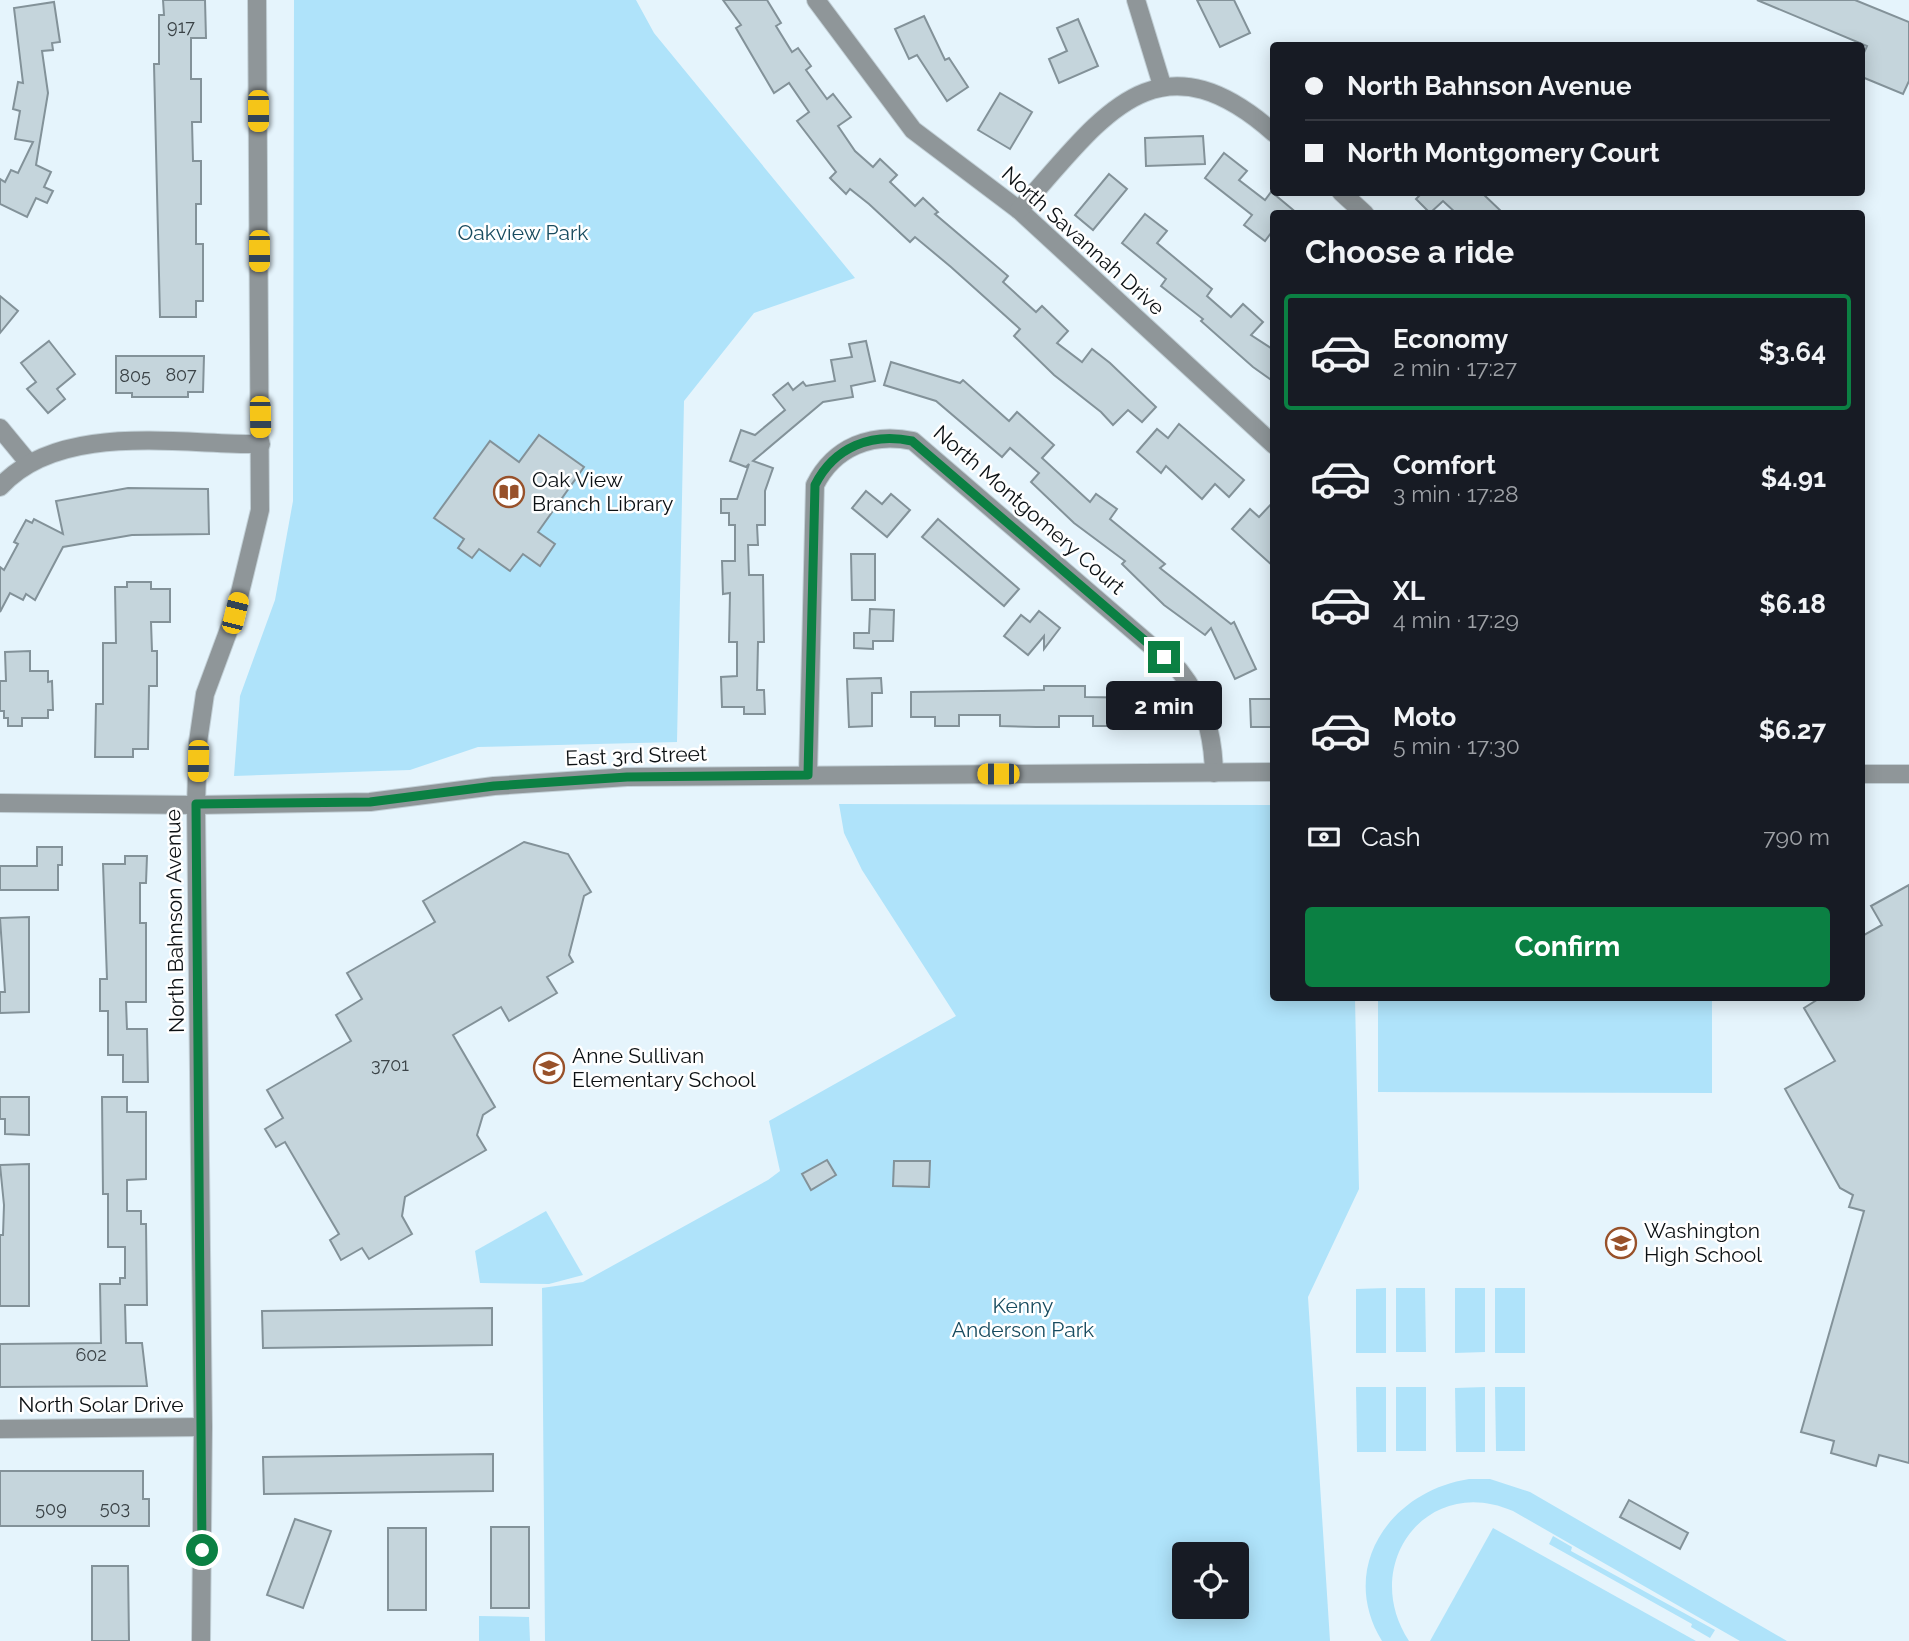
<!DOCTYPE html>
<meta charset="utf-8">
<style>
body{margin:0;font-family:Raleway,sans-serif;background:#20242c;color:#f1f3f6;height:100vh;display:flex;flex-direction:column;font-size:26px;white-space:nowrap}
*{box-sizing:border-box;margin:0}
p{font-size:23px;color:#9ea1a6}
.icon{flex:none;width:38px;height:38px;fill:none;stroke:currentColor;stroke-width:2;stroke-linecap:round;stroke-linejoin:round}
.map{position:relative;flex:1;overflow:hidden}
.side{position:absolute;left:1270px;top:210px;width:595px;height:791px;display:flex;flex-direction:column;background:#171b24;border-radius:7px;box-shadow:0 4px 18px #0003}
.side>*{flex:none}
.guide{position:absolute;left:1270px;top:42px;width:595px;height:154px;border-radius:7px;box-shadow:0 4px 18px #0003;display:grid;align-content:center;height:154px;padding:0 35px;background:#171b24}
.buttons{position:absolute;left:1172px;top:1542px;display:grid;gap:14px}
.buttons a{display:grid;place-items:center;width:77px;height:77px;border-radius:7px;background:#171b24;box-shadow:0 4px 18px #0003;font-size:35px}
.end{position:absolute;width:32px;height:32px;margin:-16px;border:9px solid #0b8043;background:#fff;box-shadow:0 0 0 4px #fff}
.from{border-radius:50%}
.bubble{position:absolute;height:49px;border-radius:7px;background:#171b24;box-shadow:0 4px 18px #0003;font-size:23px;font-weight:700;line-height:49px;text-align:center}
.car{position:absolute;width:21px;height:42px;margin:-21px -10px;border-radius:9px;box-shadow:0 0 5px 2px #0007;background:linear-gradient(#f5c518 24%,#345 0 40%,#f5c518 0 76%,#345 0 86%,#f5c518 0)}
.guide b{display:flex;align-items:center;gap:24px;height:66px;font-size:26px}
.guide b+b{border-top:2px solid #363941}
.guide i{width:18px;height:18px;background:#f1f3f6}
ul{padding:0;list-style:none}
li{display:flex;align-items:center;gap:21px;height:116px;margin:0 14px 10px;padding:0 21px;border:4px solid transparent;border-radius:7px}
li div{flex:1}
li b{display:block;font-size:26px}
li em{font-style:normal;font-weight:700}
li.active{border-color:#0b8043}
li>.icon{width:63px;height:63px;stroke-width:1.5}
h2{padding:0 35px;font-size:32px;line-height:84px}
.pay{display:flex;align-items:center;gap:18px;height:77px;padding:0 35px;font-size:26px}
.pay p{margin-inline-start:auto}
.primary-button{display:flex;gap:14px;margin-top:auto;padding:14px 35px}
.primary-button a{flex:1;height:80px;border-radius:7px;background:#0b8043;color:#fff;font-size:28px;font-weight:700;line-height:80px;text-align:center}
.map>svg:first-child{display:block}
.green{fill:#afe3fa;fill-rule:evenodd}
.building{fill:#c5d5dc;stroke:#839299;stroke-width:2}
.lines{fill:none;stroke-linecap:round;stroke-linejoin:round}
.minor-casing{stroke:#c2d0d7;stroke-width:20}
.tertiary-casing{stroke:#c2d0d7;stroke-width:20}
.minor{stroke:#8f9699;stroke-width:18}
.tertiary{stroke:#8f9699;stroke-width:18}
.route{stroke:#0b8043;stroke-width:9}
.labels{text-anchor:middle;stroke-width:5;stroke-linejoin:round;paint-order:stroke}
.number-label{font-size:18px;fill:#3a4246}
.park-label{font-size:21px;fill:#184c60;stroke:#fff}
.street-label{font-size:21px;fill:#0c1114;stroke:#fff}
.poi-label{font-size:21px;fill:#0c1114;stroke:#fff;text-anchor:start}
</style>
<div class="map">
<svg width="1909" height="1641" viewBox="0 0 1909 1641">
<rect width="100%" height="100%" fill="#e5f4fc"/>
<g class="green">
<polygon points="294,0 636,0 654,33 855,278 754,313 684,401 677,742 478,747 410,770 234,776 240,696 275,600 293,501"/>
<path d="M839,804L1274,805V998H1355L1359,1189L1308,1297L1330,1641H545L542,1288L583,1282L768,1180L780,1171L769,1121L956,1016L862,870L844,833ZM1185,1554H1237V1606H1185Z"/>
<polygon points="1378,998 1712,998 1712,1093 1378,1092"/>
<polygon points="546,1211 583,1275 549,1284 480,1283 475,1251"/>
<polygon points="1386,1288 1386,1353 1356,1353 1356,1289"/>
<polygon points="1396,1288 1425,1288 1426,1352 1396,1352"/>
<polygon points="1455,1288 1485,1288 1485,1352 1455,1353"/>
<rect x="1495" y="1288" width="30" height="65"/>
<polygon points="1356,1387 1386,1387 1386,1452 1357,1452"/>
<rect x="1396" y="1387" width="30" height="64"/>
<polygon points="1485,1387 1485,1452 1456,1452 1455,1388"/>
<polygon points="1495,1387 1525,1387 1525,1451 1496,1451"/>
<path d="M1469,1479H1490L1530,1492L1787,1641H1740L1513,1511C1427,1473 1359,1565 1409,1641H1382C1337,1567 1391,1491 1469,1479Z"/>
<polygon points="1493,1528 1696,1641 1430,1641"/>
<polygon points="1553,1536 1572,1547 1571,1551 1715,1630 1710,1638 1691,1627 1692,1624 1549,1544"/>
<polygon points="479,1616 529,1617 530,1641 479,1641"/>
</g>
<g class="building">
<polygon points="163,0 205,0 206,38 191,38 191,79 201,79 201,122 192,122 193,161 201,161 201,204 196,204 196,244 203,244 203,301 196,301 196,317 160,317 154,64 159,64 159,15 164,15"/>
<polygon points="723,0 767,0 781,23 776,26 792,52 798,48 811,66 806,70 827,99 833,94 851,117 838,126 855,151 873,167 880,159 897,175 890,182 915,206 923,198 938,212 935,214 1008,276 1003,282 1036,312 1042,306 1068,331 1057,343 1082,362 1092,349 1110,363 1156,407 1142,422 1128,410 1113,425 1101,412 1054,375 1014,336 1020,329 951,267 915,237 910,242 869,204 850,189 846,194 830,178 836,172 797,121 809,112 789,83 774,93 736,28 741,25"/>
<polygon points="1197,0 1234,0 1250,33 1220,47"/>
<polygon points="1757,0 1855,0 1909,22 1909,81 1903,94 1862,77 1862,57 1867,46"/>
<polygon points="54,2 60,42 52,43 53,50 42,51 48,93 36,165 51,172 44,187 53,191 47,203 36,198 27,217 0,204 0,179 5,182 11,170 18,173 33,142 15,139 20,111 13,109 18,82 23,83 14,8"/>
<polygon points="924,16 945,60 949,58 968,87 947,101 917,55 909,59 895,29"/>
<polygon points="1078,19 1098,66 1059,83 1049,59 1067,51 1057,28"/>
<polygon points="1000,93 1032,112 1010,149 978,130"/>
<polygon points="1203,136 1205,164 1146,166 1145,138"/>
<polygon points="1224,153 1247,171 1239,180 1265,200 1274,188 1274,194 1298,214 1274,214 1274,229 1265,241 1244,225 1252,215 1205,178"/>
<polygon points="1109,174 1127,189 1093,230 1075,215"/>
<polygon points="1423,192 1481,192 1504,214 1457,214 1443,201 1430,213 1416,199"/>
<polygon points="1145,214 1167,231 1157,243 1212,289 1207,296 1231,317 1243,304 1263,322 1251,335 1274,350 1274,382 1253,367 1201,321 1203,319 1161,286 1166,279 1122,243"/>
<polygon points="0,296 18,311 0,333"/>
<polygon points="49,341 75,374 57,389 65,399 48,413 27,389 36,382 21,363"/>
<polygon points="866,341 875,381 851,386 853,397 823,402 753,461 773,468 765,491 765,525 757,525 758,545 748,545 749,575 763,575 764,642 758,642 757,690 764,690 765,714 744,714 744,707 722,707 721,677 737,676 737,642 729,642 730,593 723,594 722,561 735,561 735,525 729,525 729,513 721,513 721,499 737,499 749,464 746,467 730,461 741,430 755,435 785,410 773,395 788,383 793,390 803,382 806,386 835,381 831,360 852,357 849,344"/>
<polygon points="116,356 204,356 203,392 188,392 188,397 132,397 132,393 116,393"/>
<polygon points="891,362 960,383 963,380 1009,421 1017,412 1054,445 1042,458 1090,502 1096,494 1117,509 1110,519 1165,564 1160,568 1231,624 1234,622 1256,669 1235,679 1211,628 1205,635 1164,605 1122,564 1125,561 1074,523 1031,482 1039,473 1010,448 1002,457 936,401 884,385"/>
<polygon points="1179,424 1244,480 1229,497 1215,484 1202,499 1166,466 1161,473 1137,452 1157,429 1168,438"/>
<polygon points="539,435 584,467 538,532 555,544 540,566 523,554 510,571 479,549 472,558 458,548 464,539 434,518 490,441 519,462"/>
<polygon points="128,488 208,489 209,534 132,535 63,547 35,600 26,594 23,600 10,593 0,612 0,567 4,570 18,544 14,542 26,520 32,523 34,519 63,534 56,501"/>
<polygon points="866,491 882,504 891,494 910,510 887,537 852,508"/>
<polygon points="1274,501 1274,567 1232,529 1250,509 1259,517"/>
<polygon points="938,519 1019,589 1004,606 922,537"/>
<polygon points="851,554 875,554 875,600 852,600"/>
<polygon points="127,582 151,582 151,589 170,589 170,622 151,622 152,651 157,651 157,686 149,686 148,749 133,749 133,757 95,757 96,704 103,704 103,643 116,643 115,587 127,587"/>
<polygon points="870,609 894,610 893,641 873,641 873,649 854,648 854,633 869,633"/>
<polygon points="1039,611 1060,628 1044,649 1044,636 1028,655 1004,636 1021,615 1030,622"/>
<polygon points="30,651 30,671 48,671 48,682 52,681 53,710 48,710 48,718 22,718 22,726 8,726 8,718 4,718 4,711 0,711 0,681 6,681 5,652"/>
<polygon points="881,678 882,693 872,693 872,726 849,727 847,679"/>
<polygon points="1044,686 1085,686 1085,697 1149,698 1149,726 1093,726 1093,716 1059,716 1059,727 1036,727 1000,726 1000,715 959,715 959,726 935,726 935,717 911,717 911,692 1044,690"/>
<polygon points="1250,699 1274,699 1274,727 1251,727"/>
<polygon points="524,842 568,854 591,892 584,896 569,955 573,962 547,977 557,993 509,1021 501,1007 453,1035 495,1107 483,1115 477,1135 486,1150 405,1197 402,1216 412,1234 369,1259 362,1248 341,1260 330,1240 339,1234 285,1142 276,1147 265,1129 283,1118 267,1090 351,1041 336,1015 362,999 347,973 435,922 423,901"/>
<polygon points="37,847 62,847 62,865 58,865 58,890 0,890 0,866 37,866"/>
<polygon points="125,856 147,856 146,883 140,883 140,923 146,923 146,1002 126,1002 127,1029 147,1029 148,1082 123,1082 123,1055 108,1055 108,1011 100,1011 100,979 107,979 103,864 125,864"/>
<polygon points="1909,885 1909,1463 1879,1455 1876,1466 1831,1453 1834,1441 1801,1432 1864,1211 1849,1207 1853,1195 1840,1188 1785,1089 1835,1061 1804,1008 1820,998 1862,998 1862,936 1882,925 1871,906"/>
<polygon points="29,917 29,1012 0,1013 0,992 5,992 0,918"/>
<polygon points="0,1097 29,1097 29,1135 5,1134 5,1119 0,1119"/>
<polygon points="102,1097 127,1097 127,1112 146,1112 146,1179 127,1180 127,1211 141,1211 141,1224 146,1224 147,1305 125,1305 126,1343 142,1343 147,1386 0,1387 0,1344 101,1343 100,1284 120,1284 120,1278 125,1278 125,1247 108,1247 108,1194 103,1194"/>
<polygon points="827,1160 836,1175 811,1190 802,1174"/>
<polygon points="894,1161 930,1161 929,1187 893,1186"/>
<polygon points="29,1164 29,1306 0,1306 0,1235 3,1235 4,1205 0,1165"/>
<polygon points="492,1308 492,1345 263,1348 262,1311"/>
<polygon points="493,1454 493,1491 264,1494 263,1457"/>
<polygon points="0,1471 143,1471 143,1499 149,1499 149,1526 0,1526"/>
<polygon points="1629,1500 1688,1533 1680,1549 1620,1517"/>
<polygon points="295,1519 331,1531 303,1608 267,1595"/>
<rect x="491" y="1527" width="38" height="81"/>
<rect x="388" y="1528" width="38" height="82"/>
<polygon points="92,1566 128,1566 129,1641 92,1641"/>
</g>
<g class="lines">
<g class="minor-casing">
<g id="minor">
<polyline points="816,0 913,130 1019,210 1274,445"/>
<polyline points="1136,0 1162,85"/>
<polyline points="1341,192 1365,214"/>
<path d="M1019,210C1099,122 1154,27 1274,133"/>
<polyline points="0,428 28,462"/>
<path d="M0,487C60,421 180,445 261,444"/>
<path d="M808,775L815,485C834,447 872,432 913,441L1179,670C1204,702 1213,732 1214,773"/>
<polyline points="0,803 196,805"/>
<polyline points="0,1429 203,1427"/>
</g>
</g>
<g class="tertiary-casing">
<g id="tertiary">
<polyline points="1862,774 1909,774"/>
<polyline points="196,805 370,802 494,786 627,777 1274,772"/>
<polyline points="201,1641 203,1427 196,805 198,742 205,694 235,613 260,510 257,0"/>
</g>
</g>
<use href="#minor" class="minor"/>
<use href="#tertiary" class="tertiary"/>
</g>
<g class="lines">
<path class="route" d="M202,1550L196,804L370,802L494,786L627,777L808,775L815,485C834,447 872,432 912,441L1164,657"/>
</g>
<defs>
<g id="library-ring" transform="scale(1.575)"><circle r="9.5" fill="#fff" stroke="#98512a" stroke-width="1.5"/><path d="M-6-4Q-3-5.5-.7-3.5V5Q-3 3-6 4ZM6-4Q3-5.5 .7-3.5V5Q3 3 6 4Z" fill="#98512a"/></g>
<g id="school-ring" transform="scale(1.575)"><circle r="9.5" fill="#fff" stroke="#98512a" stroke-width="1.5"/><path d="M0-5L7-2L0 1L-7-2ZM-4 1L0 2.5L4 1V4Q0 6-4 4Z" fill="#98512a"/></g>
</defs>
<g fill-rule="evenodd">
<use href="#library-ring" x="509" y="492"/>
<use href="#school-ring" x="549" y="1068"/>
<use href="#school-ring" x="1621" y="1243"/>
</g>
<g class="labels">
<g class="number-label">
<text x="181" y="33">917</text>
<text x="181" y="381">807</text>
<text x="135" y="382">805</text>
<text x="390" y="1071">3701</text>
<text x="91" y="1361">602</text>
<text x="115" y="1514">503</text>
<text x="51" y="1515">509</text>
</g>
<g class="park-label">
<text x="523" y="240">Oakview Park</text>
<text x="1023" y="1313">Kenny<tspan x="1023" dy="24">Anderson Park</tspan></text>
</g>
<g class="street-label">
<text transform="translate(1083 241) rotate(42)" y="7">North Savannah Drive</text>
<text transform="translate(1029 510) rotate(41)" y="7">North Montgomery Court</text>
<text transform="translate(636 756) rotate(-2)" y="7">East 3rd Street</text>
<text transform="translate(175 921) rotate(-91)" y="7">North Bahnson Avenue</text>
<text x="101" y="1412">North Solar Drive</text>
</g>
<g class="poi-label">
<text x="532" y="487">Oak View<tspan x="532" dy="24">Branch Library</tspan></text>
<text x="572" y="1063">Anne Sullivan<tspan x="572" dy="24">Elementary School</tspan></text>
<text x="1644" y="1238">Washington<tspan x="1644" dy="24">High School</tspan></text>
</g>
</g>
</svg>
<div class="buttons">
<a><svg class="icon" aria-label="locate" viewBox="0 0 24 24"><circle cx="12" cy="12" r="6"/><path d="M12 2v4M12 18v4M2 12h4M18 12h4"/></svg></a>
</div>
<i class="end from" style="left:202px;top:1550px"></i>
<i class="end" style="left:1164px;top:657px"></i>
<div class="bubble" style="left:1106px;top:681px;width:116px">2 min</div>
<i class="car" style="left:258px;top:111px;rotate:180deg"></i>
<i class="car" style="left:259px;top:251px;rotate:180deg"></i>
<i class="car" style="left:260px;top:417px;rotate:179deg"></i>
<i class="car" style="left:235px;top:613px;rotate:14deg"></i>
<i class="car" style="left:198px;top:761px;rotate:181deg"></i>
<i class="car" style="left:998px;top:774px;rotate:270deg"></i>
<div class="guide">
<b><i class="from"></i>North Bahnson Avenue</b>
<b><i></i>North Montgomery Court</b>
</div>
<section class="side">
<h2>Choose a ride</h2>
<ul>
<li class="active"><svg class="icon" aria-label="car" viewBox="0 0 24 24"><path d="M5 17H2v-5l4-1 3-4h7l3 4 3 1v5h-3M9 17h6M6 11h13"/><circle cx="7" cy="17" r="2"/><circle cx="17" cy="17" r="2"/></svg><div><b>Economy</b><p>2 min · 17:27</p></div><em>$3.64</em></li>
<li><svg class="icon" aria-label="car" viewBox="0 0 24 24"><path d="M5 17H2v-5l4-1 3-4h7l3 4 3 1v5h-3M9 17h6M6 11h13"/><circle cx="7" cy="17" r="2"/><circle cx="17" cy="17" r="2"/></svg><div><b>Comfort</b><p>3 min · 17:28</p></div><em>$4.91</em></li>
<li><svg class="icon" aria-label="car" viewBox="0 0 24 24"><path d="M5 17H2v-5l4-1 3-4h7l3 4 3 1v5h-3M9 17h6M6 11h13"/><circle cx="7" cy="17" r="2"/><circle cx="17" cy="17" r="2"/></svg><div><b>XL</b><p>4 min · 17:29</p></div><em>$6.18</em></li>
<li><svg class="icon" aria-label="car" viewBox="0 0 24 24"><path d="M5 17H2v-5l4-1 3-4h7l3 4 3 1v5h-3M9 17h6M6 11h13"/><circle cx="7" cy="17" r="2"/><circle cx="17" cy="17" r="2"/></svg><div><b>Moto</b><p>5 min · 17:30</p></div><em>$6.27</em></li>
</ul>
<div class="pay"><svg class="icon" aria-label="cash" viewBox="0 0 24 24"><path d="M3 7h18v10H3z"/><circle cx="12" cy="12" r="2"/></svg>Cash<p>790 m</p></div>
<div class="primary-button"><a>Confirm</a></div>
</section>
</div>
